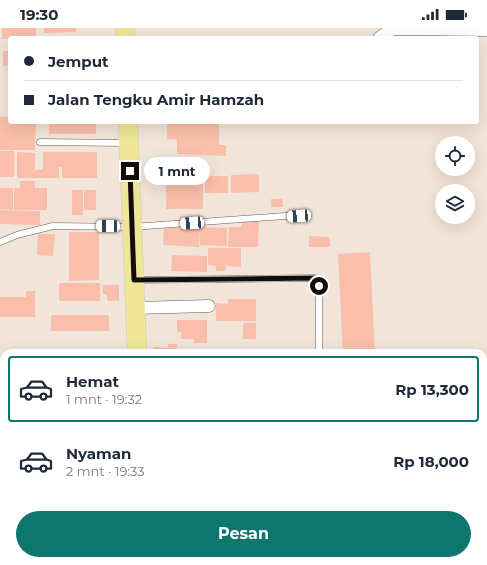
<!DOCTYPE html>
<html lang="id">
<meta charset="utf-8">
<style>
body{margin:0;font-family:Montserrat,sans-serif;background:#f6f6f7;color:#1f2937;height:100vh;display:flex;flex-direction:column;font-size:15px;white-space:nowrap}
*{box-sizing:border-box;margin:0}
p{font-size:13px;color:#747a83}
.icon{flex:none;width:22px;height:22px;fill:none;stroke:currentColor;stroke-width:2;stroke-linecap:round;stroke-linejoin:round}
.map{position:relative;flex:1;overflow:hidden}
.panel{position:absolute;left:0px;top:321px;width:487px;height:216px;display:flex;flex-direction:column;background:#fff;border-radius:12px 12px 0 0;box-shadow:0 4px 16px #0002}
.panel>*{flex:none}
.guide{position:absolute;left:8px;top:8px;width:471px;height:88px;border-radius:4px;box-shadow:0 4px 16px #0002;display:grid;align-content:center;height:88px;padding:0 16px;background:#fff}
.tools{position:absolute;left:435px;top:108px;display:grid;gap:8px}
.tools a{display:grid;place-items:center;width:40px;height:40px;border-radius:50%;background:#fff;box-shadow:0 4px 16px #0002;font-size:20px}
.end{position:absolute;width:18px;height:18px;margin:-9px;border:5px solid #110d0a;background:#fff;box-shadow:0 0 0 2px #fff}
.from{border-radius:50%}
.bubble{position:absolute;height:28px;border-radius:14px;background:#fff;box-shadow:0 4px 16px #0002;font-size:13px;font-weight:700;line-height:28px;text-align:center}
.car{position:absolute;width:12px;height:24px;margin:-12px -6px;border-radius:5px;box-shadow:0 0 3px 1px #0007;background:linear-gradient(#fff 24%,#345 0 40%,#fff 0 76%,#345 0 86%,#fff 0)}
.guide b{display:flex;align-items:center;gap:14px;height:38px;font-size:15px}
.guide b+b{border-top:1px solid #e0e1e3}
.guide i{width:10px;height:10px;background:#1f2937}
ul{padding:7px 0 0;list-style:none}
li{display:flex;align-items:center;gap:12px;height:66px;margin:0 8px 6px;padding:0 8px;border:2px solid transparent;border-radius:4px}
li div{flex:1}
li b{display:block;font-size:15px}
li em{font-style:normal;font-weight:700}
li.active{border-color:#0f766e}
li>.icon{width:36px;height:36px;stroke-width:1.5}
.action{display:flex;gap:8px;margin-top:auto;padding:8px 16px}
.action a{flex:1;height:46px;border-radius:24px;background:#0f766e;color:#fff;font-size:16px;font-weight:700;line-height:46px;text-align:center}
.status{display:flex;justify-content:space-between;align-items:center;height:28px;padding:0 20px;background:#fff;direction:ltr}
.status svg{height:11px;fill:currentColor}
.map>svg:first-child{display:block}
.building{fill:#f9bfaa}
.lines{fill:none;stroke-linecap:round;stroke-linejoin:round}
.service-casing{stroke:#685d53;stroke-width:7}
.minor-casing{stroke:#685d53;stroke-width:13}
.primary-casing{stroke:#cbcac9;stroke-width:20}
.service{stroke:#fff;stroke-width:6}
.minor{stroke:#fff;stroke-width:12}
.primary{stroke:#eee696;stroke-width:19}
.route{stroke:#110d0a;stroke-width:5}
</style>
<div class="status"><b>19:30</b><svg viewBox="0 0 49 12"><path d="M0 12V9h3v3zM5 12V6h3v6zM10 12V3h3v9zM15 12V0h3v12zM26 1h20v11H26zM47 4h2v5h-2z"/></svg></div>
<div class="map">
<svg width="487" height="537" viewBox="0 0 487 537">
<rect width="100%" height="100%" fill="#f1e4d9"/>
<g class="building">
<polygon points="2,0 36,0 36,10 2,11"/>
<polygon points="44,0 76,0 76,4 44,5"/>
<rect x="3" y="23" width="7" height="15"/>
<polygon points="0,89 10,89 10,94 36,94 35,122 0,122"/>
<rect x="49" y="94" width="47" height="12"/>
<polygon points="167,94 219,94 219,117 226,117 226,128 177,126 177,111 167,111"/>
<rect x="0" y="123" width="14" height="26"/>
<polygon points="17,124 35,125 35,142 43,142 43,124 97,124 97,150 62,150 62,139 59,139 59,150 17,150"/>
<rect x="169" y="132" width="30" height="13"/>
<polygon points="259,146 259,164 231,165 231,147"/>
<rect x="166" y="148" width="37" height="33"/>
<rect x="205" y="148" width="23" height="17"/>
<polygon points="20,153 35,153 35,160 47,160 47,182 14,182 14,160 20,160"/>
<polygon points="0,160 13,160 13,182 0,181"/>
<rect x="72" y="162" width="11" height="25"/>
<rect x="84" y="162" width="12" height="20"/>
<polygon points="271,171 282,171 283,179 271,179"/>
<polygon points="0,182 40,183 40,197 0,196"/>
<polygon points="242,192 259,193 258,219 228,219 229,199 242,199"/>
<polygon points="164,199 200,201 199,219 163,217"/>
<polygon points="200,199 227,200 227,218 200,217"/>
<polygon points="69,204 99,204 99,252 69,253"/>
<polygon points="38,206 55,206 53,228 37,227"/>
<polygon points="309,208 330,209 330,219 309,219"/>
<polygon points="208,220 241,220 241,239 226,238 225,243 216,243 216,238 208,237"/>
<polygon points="370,224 375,325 343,325 338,226"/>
<polygon points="172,227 207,228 207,244 171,243"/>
<rect x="59" y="255" width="41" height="18"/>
<polygon points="103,257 119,257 119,273 107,273 107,266 103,266"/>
<polygon points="26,263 35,263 35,289 0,289 0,269 26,269"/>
<polygon points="228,271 256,271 256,293 216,293 216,275 228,276"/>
<rect x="51" y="287" width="58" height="16"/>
<polygon points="177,292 207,292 207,315 194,315 194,311 181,311 181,304 177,304"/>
<rect x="243" y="295" width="13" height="16"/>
<polygon points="168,316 177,316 176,325 153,325 153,319 168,320"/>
<rect x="212" y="321" width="33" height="4"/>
<polygon points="181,322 206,323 206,325 181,325"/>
</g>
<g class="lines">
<g class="service-casing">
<g id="service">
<polyline points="40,114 126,115"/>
<polyline points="0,214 17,207 53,198 132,199 299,187"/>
<polyline points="135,252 315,250 318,253 319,258 319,325"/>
</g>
</g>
<g class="minor-casing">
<g id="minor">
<polyline points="379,10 387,4 395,1 487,2"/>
<polyline points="135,280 209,278"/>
<polyline points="483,404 487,404"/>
<polyline points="0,449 4,449"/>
<polyline points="167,533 167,537"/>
<polyline points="240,537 241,533"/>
</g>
</g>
<g class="primary-casing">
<g id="primary">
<polyline points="125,0 125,10"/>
<polyline points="128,94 137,325"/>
<polyline points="144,533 144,537"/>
</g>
</g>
<use href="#service" class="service"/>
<use href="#minor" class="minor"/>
<use href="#primary" class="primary"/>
</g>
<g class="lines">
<polyline class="route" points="130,143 134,252 315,250 318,253 319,258"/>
</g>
</svg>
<div class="tools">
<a><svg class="icon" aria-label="locate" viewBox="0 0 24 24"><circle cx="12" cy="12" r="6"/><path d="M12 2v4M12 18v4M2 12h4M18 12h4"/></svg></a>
<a><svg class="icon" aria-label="layers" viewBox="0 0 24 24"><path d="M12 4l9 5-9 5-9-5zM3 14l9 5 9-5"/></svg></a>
</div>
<i class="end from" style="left:319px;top:258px"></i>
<i class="end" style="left:130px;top:143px"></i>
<div class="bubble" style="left:144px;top:129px;width:66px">1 mnt</div>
<i class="car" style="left:299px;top:188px;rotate:266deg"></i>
<i class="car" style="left:192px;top:195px;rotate:266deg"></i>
<i class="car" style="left:108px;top:198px;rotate:271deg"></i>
<div class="guide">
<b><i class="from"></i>Jemput</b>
<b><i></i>Jalan Tengku Amir Hamzah</b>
</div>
<section class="panel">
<ul>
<li class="active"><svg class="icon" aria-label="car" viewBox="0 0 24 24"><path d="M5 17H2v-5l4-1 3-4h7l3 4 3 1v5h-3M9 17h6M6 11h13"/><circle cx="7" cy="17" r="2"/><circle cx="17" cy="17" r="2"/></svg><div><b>Hemat</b><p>1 mnt · 19:32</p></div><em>Rp 13,300</em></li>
<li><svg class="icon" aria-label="car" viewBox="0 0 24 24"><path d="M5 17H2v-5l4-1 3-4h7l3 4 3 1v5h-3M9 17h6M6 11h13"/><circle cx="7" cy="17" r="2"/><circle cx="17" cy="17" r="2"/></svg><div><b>Nyaman</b><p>2 mnt · 19:33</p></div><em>Rp 18,000</em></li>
</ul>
<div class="action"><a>Pesan</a></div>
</section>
</div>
